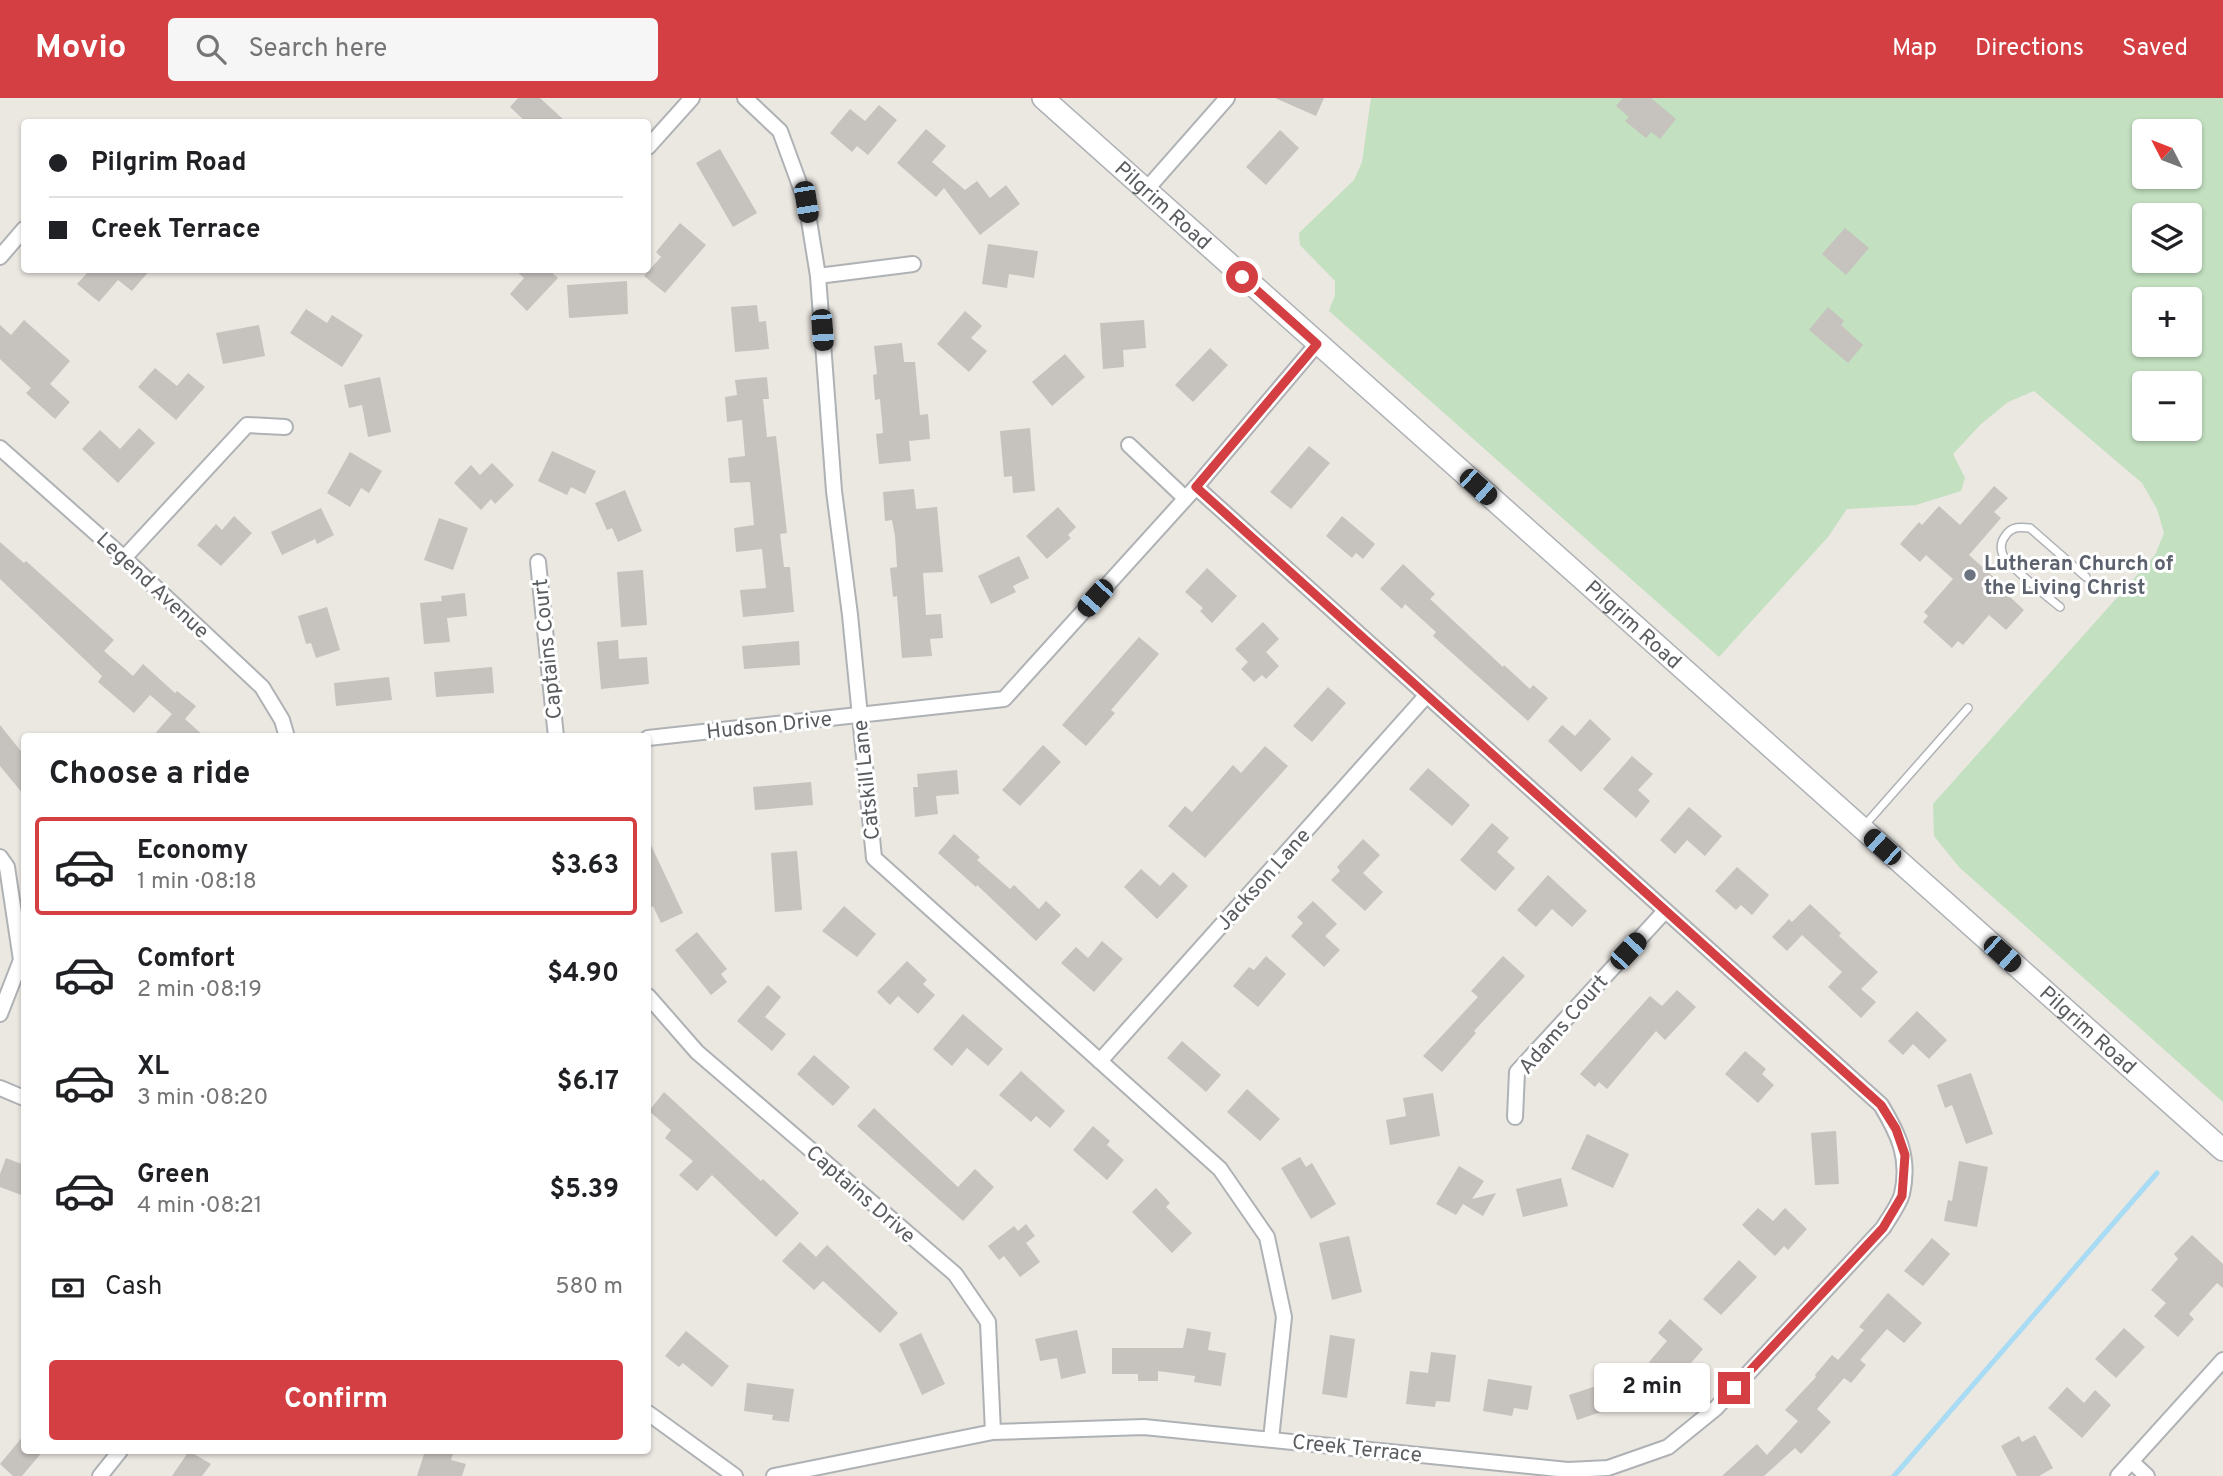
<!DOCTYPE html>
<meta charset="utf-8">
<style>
body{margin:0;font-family:Overpass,sans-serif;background:#f6f6f6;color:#202124;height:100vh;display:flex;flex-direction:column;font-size:26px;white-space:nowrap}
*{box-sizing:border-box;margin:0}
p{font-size:23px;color:#757577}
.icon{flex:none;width:38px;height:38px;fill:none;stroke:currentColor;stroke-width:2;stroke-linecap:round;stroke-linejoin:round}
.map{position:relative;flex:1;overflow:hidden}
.sheet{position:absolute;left:21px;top:635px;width:630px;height:721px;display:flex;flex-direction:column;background:#fff;border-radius:7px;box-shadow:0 2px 5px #0004}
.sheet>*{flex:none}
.hud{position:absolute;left:21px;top:21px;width:630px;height:154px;border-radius:7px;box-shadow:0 2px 5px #0004;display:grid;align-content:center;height:154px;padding:0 28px;background:#fff}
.needle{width:46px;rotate:312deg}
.buttons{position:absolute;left:2132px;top:21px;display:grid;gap:14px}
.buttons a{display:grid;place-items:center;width:70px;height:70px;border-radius:7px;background:#fff;box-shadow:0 2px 5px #0004;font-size:35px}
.end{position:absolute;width:32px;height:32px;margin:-16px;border:9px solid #d33f42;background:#fff;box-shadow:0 0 0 4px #fff}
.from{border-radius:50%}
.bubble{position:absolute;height:49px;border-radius:7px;background:#fff;box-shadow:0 2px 5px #0004;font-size:23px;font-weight:700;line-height:49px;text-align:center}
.car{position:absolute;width:21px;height:42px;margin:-21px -10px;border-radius:9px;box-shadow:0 0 5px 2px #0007;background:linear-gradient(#222 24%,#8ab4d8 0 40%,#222 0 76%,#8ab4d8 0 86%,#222 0)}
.hud b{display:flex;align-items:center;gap:24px;height:66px;font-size:26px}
.hud b+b{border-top:2px solid #e0e0e0}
.hud i{width:18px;height:18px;background:#202124}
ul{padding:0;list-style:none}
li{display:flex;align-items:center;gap:21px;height:98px;margin:0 14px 10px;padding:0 14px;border:4px solid transparent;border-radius:7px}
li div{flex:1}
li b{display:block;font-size:26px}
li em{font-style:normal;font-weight:700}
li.on{border-color:#d33f42}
li>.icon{width:63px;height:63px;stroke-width:1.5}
h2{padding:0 28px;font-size:32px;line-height:84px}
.pay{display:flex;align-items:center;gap:18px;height:77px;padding:0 28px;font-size:26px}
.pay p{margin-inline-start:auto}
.button{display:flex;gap:14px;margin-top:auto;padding:14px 28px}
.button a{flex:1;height:80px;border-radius:7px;background:#d33f42;color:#fff;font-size:28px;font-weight:700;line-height:80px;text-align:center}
header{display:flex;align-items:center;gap:42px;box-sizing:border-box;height:98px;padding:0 35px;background:#d33f42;color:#fff}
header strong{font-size:33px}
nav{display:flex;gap:38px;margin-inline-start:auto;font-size:24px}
.search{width:490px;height:63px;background:#f6f6f6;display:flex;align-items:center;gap:18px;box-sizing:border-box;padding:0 24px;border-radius:7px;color:#757577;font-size:26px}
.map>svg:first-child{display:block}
.green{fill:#c3e0c0;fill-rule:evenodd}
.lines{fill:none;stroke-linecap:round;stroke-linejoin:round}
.stream{stroke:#a8dbf4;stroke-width:5}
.building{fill:#c6c2be}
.lane-casing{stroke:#afb2b5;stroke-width:10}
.street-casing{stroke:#afb2b5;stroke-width:18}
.secondary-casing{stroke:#aeb1b5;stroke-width:24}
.lane{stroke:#fff;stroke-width:7}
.street{stroke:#fff;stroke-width:14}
.secondary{stroke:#fff;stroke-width:21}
.route{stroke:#d33f42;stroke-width:9}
.worship-dot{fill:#6b7280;stroke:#fff;stroke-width:2.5}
.labels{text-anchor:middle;stroke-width:6;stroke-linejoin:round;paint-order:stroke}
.street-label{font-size:21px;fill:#5a5d60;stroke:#fff}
.worship-label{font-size:21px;font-weight:bold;fill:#5b616d;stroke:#fff;text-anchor:start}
</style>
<header>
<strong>Movio</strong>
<div class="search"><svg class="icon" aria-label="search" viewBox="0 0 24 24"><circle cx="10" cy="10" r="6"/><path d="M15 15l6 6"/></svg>Search here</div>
<nav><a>Map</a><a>Directions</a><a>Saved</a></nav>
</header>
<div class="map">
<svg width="2223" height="1378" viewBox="0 0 2223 1378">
<rect width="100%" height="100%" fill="#ebe7e1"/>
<path class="green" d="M1371,0H2223V1004L1959,769L1934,738L1933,706L2155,457L2164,435L2157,411L2142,385L2034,293L2008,304L1981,326L1953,356L1965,380L1961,393L1916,407L1847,411L1828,439L1719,559L1329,213L1335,197V183L1300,147L1299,135L1354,82L1362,64ZM2144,33H2189V79H2144ZM2144,117H2189V163H2144ZM2144,201H2189V247H2144ZM2144,285H2189V331H2144Z"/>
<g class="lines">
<polyline class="stream" points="1894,1378 2157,1075"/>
</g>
<g class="building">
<polygon points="518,0 540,0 566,24 526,24 510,9"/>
<polygon points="1275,0 1324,0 1316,18"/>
<polygon points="1623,0 1651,0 1676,21 1660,41 1651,34 1646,40 1625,23 1629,19 1616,8"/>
<polygon points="879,7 897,22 868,57 857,48 852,54 830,35 850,11 865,23"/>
<polygon points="926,31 946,48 932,64 965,92 977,83 990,100 1006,87 1020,106 980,137 944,90 936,99 897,65"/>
<polygon points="1280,32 1299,50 1266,87 1246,69"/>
<polygon points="720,51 757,115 733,129 696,65"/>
<polygon points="680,125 706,147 665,195 644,178 661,159 656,154"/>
<polygon points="1845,130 1869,150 1846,177 1822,156"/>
<polygon points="988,146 1038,153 1034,180 1009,176 1007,190 982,186"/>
<polygon points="90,172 150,172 132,193 118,182 99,204 77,186"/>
<polygon points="515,172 549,172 558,180 527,213 510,196 524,180"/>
<polygon points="627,183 628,216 569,220 567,187"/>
<polygon points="757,207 759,224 766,223 769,251 735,254 731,209"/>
<polygon points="1828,209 1844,223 1841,227 1863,247 1848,265 1809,232"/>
<polygon points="306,211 327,225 332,217 363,237 342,269 290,235"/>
<polygon points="965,213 982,228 971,240 987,253 969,274 937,246"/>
<polygon points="24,222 70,263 50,286 70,304 55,321 26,295 31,290 0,261 0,227 11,237"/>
<polygon points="1144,222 1146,250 1123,252 1124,269 1103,271 1100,225"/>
<polygon points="259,227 265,258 223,266 216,235"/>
<polygon points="902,245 904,264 915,264 920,317 928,316 930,341 909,343 911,363 879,366 876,336 883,335 880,301 875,302 873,277 877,276 874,248"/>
<polygon points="1210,250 1228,267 1193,304 1175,287"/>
<polygon points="1065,256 1085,279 1052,308 1032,284"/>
<polygon points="155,270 177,288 188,275 205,289 176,322 138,289"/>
<polygon points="380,279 391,334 368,339 362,307 349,310 344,287"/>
<polygon points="767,279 769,301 763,301 767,339 776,338 787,435 780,436 784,469 790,469 794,514 743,519 740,492 766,490 762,451 736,454 734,430 754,427 750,384 730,385 728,360 745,358 742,322 727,324 725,299 737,297 735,282"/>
<polygon points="139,330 155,345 118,385 82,351 100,332 120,351"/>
<polygon points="1030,330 1035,393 1013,395 1012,378 1004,379 1000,333"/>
<polygon points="1309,348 1330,365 1291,411 1270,394"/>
<polygon points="552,353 596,373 585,396 571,389 567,397 538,383"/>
<polygon points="350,354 382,373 369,395 361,390 350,409 327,395"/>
<polygon points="492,365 514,387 495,406 491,401 481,412 454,385 471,367 480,377"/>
<polygon points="1994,388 2008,400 1994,414 2001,420 1969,457 1998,483 1996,486 2024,512 2006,532 1989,517 1963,547 1958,543 1952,550 1923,524 1928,518 1924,514 1953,481 1926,457 1920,464 1900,446 1919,424 1922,427 1939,408 1960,427"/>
<polygon points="914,391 916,411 937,409 943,474 923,475 926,517 941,516 943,540 930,541 932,558 902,560 897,498 893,499 890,470 897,469 895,438 892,422 885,423 883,394"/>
<polygon points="625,392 642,433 618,444 612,430 607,432 595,405"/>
<polygon points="1058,409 1076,429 1068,437 1071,440 1047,461 1026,438"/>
<polygon points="321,410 334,437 317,446 315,441 282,457 271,434"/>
<polygon points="234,418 252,435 221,468 197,447 216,426 222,432"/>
<polygon points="1342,418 1375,446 1363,461 1356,455 1352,460 1326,438"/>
<polygon points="439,420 468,430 453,472 424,462"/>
<polygon points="0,444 24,465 26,463 114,542 104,553 133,578 143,566 175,595 177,593 196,608 185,621 205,639 152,639 172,616 150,597 134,615 98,584 102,578 0,481"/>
<polygon points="1019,458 1029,480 1013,488 1016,494 991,506 978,478"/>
<polygon points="1403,466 1435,496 1430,501 1503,569 1504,567 1530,591 1533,587 1548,600 1528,623 1433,538 1436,534 1405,506 1402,511 1380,491"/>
<polygon points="1207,470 1237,498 1212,525 1200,513 1203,510 1185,494"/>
<polygon points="643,472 647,527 621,529 617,474"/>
<polygon points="465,495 467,518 447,520 450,544 424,546 420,505 442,503 441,498"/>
<polygon points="327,509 340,552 316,560 311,545 306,546 298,518"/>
<polygon points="1263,524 1279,541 1266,554 1279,568 1266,581 1262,577 1254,584 1241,571 1248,564 1235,551"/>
<polygon points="1139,539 1159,556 1111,612 1115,615 1086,648 1062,627"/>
<polygon points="618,542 619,561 647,559 649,586 601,591 597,544"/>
<polygon points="799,543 800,567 744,571 742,548"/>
<polygon points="492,569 494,595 436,599 434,574"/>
<polygon points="389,579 392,602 336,608 334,585"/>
<polygon points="1328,589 1346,605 1312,644 1293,628"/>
<polygon points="1590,621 1611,641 1581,674 1548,643 1562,627 1575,638"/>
<polygon points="0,627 24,657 24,697 0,668"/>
<polygon points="1043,647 1061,664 1020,708 1002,692"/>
<polygon points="1265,648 1288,668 1205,760 1168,728 1185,708 1192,714 1233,667 1241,675"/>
<polygon points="1632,658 1653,676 1638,692 1650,703 1636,720 1603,691"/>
<polygon points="1428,670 1470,707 1452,728 1409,691"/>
<polygon points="957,672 959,696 936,698 938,716 915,719 913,689 918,689 917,676"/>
<polygon points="811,684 813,707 755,712 753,689"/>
<polygon points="1689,709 1722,738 1705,758 1687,742 1675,756 1660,742"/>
<polygon points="1492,725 1509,740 1497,754 1515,770 1495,793 1460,762"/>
<polygon points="954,736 980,759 977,762 1010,791 1014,787 1039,811 1046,803 1061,817 1036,843 977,787 976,789 938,755"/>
<polygon points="648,741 683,815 661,825 653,808 648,811"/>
<polygon points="1363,741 1380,757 1363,775 1383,794 1365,813 1331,782 1340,773 1337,769"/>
<polygon points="797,753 802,812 775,814 771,755"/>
<polygon points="1737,769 1769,797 1752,817 1741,807 1736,812 1715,793"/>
<polygon points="1141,771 1160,788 1173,774 1188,788 1157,821 1124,789"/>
<polygon points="1548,777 1587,813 1572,829 1552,811 1536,829 1517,812"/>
<polygon points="1313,803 1337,826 1325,838 1340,852 1324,869 1291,838 1303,825 1297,819"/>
<polygon points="1810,806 1841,835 1839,838 1878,874 1861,891 1876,904 1861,920 1828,889 1842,874 1802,837 1787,853 1772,839 1789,821 1792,824"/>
<polygon points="844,808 876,836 857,859 822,833"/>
<polygon points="697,834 727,871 721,876 727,884 711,897 675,852"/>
<polygon points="1102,843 1123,861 1094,894 1061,865 1076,849 1088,860"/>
<polygon points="1266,858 1286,876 1258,909 1233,888 1249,869 1254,872"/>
<polygon points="1503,858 1525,878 1474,933 1476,935 1442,974 1423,958 1478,899 1471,893"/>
<polygon points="907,863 927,882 923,886 935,897 918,916 898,898 890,907 877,894"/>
<polygon points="768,887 781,899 765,919 786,936 772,953 737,923"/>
<polygon points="1677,892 1696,909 1665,942 1656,933 1607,991 1599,984 1595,989 1580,976 1650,898 1662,908"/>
<polygon points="1917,913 1947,942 1929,961 1913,946 1903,957 1888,943"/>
<polygon points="963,916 1003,951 988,968 967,950 952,968 933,951"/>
<polygon points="1182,943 1221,977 1206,994 1167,960"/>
<polygon points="1745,953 1766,971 1762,976 1774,987 1758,1005 1725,976"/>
<polygon points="814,957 850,989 833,1008 797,976"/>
<polygon points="1021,973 1065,1013 1050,1030 1036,1018 1031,1024 999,997"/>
<polygon points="1971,975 1993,1036 1966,1046 1952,1007 1945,1010 1937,987"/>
<polygon points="1247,991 1280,1021 1260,1043 1227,1014"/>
<polygon points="664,994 761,1083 763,1081 799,1115 776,1139 712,1077 697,1093 679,1077 693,1063 665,1040 671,1032 649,1013"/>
<polygon points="1433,995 1440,1038 1390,1047 1386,1022 1406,1018 1403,1000"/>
<polygon points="874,1010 958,1089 975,1071 994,1089 963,1123 857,1028"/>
<polygon points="1093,1028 1110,1043 1107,1047 1124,1062 1107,1082 1073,1052"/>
<polygon points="1836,1033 1839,1086 1815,1087 1811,1035"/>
<polygon points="1587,1036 1629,1056 1613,1090 1571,1071"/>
<polygon points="1300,1059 1306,1069 1312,1065 1336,1106 1311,1121 1281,1070"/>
<polygon points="6,1060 24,1067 24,1098 0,1089 0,1076"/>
<polygon points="1959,1063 1988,1069 1977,1129 1944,1123 1948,1102 1952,1103"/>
<polygon points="1459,1068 1484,1083 1472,1101 1496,1095 1483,1118 1463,1106 1456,1117 1436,1106"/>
<polygon points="1561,1080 1568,1108 1523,1119 1516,1091"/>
<polygon points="1156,1090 1170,1105 1166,1109 1192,1135 1172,1155 1132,1114"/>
<polygon points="1758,1110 1773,1123 1785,1110 1807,1131 1788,1152 1784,1148 1775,1158 1742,1127"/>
<polygon points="1026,1126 1035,1138 1026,1145 1040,1164 1020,1179 1004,1158 999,1162 988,1148 1014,1128 1018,1133"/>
<polygon points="2192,1137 2223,1166 2223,1190 2217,1185 2189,1216 2194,1221 2178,1239 2154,1218 2166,1205 2151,1192 2178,1161 2174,1156"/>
<polygon points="1349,1138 1362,1194 1332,1202 1319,1145"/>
<polygon points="1932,1140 1950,1156 1923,1188 1904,1173"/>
<polygon points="800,1144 816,1159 827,1147 898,1215 880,1235 823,1183 814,1192 782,1163"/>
<polygon points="1739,1162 1757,1179 1721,1217 1703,1201"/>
<polygon points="1888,1195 1922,1225 1904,1245 1887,1231 1860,1262 1866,1267 1851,1285 1844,1280 1817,1311 1831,1324 1801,1356 1795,1350 1764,1378 1722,1378 1757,1346 1767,1357 1798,1323 1785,1312 1816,1279 1815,1277 1832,1257 1838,1262 1864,1232 1859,1229"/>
<polygon points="1670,1221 1703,1251 1685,1272 1681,1268 1669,1282 1649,1264 1667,1243 1658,1235"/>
<polygon points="1187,1230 1211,1234 1208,1252 1226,1255 1221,1288 1194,1284 1195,1278 1158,1273 1158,1283 1138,1283 1138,1276 1112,1276 1112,1250 1183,1250"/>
<polygon points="2124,1230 2145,1249 2116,1280 2095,1261"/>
<polygon points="1077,1232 1086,1275 1061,1281 1057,1260 1040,1263 1035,1241"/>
<polygon points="686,1233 729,1268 712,1289 683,1265 679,1269 665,1258"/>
<polygon points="921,1235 945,1286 922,1297 899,1246"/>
<polygon points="1330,1237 1355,1241 1347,1300 1322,1296"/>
<polygon points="1431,1254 1456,1257 1450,1304 1436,1303 1435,1309 1406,1306 1410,1273 1428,1275"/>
<polygon points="1612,1278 1622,1307 1577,1322 1569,1297 1596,1288 1595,1284"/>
<polygon points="1488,1281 1532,1288 1528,1312 1514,1310 1512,1318 1483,1313"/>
<polygon points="747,1285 794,1291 789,1324 772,1322 773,1317 744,1313"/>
<polygon points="2067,1289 2084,1305 2095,1292 2111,1307 2082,1340 2048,1310"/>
<polygon points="24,1337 24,1353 43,1353 22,1378 13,1378 0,1366"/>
<polygon points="2035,1337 2053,1370 2039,1378 2017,1378 2001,1348 2019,1338 2022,1344"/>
<polygon points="189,1353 211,1366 202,1378 172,1378"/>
<polygon points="425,1353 441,1353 453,1356 451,1362 466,1366 462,1378 417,1378"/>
</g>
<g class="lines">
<g class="lane-casing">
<g id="lane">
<path d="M2060,509C2048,499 2008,468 2003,457C2000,450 2001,443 2006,437C2012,428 2021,429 2030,430L2086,479"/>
<polyline points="1864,728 1968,610"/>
</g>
</g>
<g class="street-casing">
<g id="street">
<polyline points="745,0 780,33 806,104 818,178 834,393 850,517 874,760 1220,1071 1267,1139 1284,1219 1271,1341"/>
<polyline points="648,49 692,0"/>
<polyline points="1146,92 1227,0"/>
<polyline points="0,159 24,131"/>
<polyline points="818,178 913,166"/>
<polyline points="1129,347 1185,400"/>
<polyline points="0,350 124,460 262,589 282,622 287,639"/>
<polyline points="124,460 247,327 285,329"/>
<polyline points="538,464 556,639"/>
<polyline points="648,640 1004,601 1196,389 1317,246"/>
<polyline points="0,759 7,769 21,862 0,916"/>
<polyline points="648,898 697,954 955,1176 988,1224 993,1334"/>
<polyline points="1100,963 1426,598"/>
<polyline points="0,990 24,1000"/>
<polyline points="1515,1019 1517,974 1665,813"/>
<polyline points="648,1315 735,1378"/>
<polyline points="2132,1364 2147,1378"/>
<polyline points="100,1378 120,1353"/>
<path d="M774,1378L993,1334L1144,1329L1568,1372L1608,1370L1668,1349L1716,1310L1883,1130C1889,1120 1899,1107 1902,1096C1910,1060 1899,1037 1881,1007L1196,389"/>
<polyline points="2118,1378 2223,1262"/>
</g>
</g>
<g class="secondary-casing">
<g id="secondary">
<path id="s1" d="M1043,0L2223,1052"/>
</g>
</g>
<use href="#lane" class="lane"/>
<use href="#street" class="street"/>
<use href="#secondary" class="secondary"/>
</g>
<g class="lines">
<polyline class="route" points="1242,179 1317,246 1196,389 1881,1007 1896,1031 1905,1057 1902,1098 1883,1130 1734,1290"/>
</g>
<circle class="worship-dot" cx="1970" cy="477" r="7"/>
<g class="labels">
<g class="street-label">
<text dy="7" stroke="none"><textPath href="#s1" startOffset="161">Pilgrim Road</textPath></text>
<text transform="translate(153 487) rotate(43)" y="7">Legend Avenue</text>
<text dy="7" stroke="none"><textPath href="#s1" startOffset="791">Pilgrim Road</textPath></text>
<text transform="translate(547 551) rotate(-96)" y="7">Captains Court</text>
<text transform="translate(769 627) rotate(-6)" y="7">Hudson Drive</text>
<text transform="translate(866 682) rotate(-96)" y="7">Catskill Lane</text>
<text transform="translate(1263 781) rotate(-48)" y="7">Jackson Lane</text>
<text transform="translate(1563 926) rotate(-49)" y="7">Adams Court</text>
<text dy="7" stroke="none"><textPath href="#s1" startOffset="1400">Pilgrim Road</textPath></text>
<text transform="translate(861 1096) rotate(41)" y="7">Captains Drive</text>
<text transform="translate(1357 1350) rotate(6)" y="7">Creek Terrace</text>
</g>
<g class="worship-label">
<text x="1984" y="472">Lutheran Church of<tspan x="1984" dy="24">the Living Christ</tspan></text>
</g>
</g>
</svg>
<div class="buttons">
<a><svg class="needle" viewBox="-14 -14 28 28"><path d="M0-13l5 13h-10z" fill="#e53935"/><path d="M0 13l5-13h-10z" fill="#757577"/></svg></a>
<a><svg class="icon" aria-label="layers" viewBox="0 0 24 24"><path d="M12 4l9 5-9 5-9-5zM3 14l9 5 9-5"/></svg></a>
<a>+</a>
<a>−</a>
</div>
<i class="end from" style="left:1242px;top:179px"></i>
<i class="end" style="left:1734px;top:1290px"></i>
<div class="bubble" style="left:1594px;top:1265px;width:116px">2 min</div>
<i class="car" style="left:806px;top:104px;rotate:171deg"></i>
<i class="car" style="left:822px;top:232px;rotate:176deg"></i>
<i class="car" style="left:1478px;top:389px;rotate:132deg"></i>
<i class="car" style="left:1095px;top:500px;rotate:222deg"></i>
<i class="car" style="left:1882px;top:749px;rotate:312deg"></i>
<i class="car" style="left:1628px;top:853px;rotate:43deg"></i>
<i class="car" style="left:2002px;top:856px;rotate:132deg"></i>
<div class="hud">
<b><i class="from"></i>Pilgrim Road</b>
<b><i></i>Creek Terrace</b>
</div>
<section class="sheet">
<h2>Choose a ride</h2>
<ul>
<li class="on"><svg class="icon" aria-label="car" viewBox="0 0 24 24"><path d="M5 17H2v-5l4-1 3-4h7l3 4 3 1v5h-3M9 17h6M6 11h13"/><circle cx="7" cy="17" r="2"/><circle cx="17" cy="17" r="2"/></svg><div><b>Economy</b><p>1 min · 08:18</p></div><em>$3.63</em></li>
<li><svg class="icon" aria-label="car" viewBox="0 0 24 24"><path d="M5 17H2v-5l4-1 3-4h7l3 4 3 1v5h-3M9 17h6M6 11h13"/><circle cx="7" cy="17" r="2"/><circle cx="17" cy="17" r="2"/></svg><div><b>Comfort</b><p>2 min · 08:19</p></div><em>$4.90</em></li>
<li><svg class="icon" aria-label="car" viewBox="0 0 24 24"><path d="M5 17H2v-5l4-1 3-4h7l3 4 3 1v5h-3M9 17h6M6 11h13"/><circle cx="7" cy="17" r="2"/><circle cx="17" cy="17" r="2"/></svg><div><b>XL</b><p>3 min · 08:20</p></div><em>$6.17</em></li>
<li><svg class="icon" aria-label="car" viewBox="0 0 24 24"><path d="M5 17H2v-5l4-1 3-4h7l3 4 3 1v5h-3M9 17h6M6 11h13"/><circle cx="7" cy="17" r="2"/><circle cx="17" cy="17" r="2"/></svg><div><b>Green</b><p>4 min · 08:21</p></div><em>$5.39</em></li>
</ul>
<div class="pay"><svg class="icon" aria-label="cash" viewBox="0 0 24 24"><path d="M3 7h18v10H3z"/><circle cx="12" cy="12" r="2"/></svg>Cash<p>580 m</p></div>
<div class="button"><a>Confirm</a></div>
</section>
</div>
